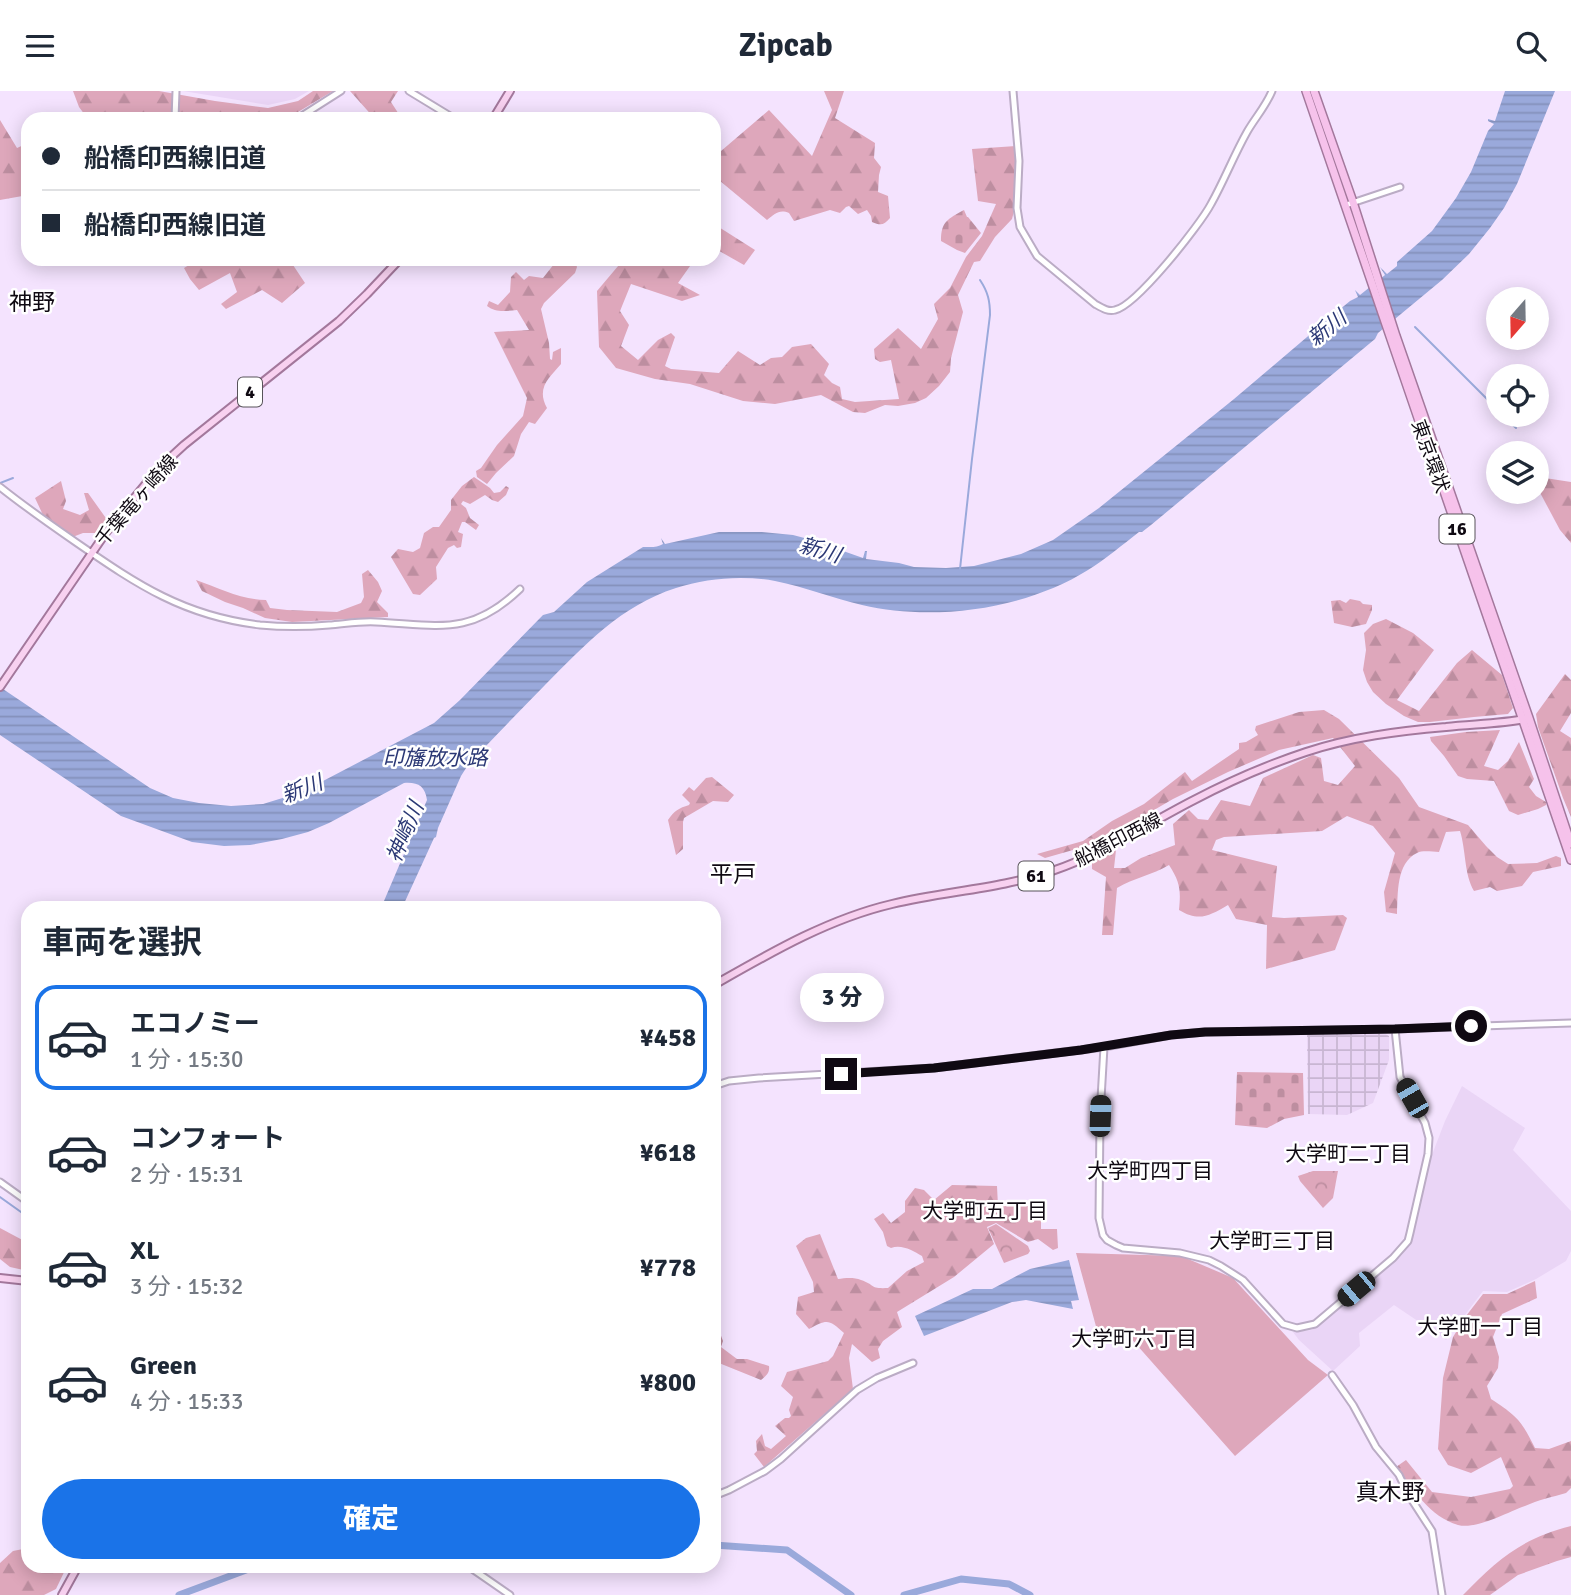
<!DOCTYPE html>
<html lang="ja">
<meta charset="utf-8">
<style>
body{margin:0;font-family:Signika,"Noto Sans JP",sans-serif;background:#f6f6f7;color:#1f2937;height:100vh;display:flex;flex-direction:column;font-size:26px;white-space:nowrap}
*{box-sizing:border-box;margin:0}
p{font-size:23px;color:#747a83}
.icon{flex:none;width:38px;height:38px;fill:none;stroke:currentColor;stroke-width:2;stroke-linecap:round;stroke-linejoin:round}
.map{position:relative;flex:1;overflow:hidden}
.details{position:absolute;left:21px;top:810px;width:700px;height:672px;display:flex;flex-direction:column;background:#fff;border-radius:21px;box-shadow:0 4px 18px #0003}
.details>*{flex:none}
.top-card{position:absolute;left:21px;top:21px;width:700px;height:154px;border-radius:21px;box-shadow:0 4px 18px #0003;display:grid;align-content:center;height:154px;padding:0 21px;background:#fff}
.needle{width:46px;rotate:200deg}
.fabs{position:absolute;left:1486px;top:196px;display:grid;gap:14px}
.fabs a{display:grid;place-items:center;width:63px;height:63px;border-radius:50%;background:#fff;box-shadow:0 4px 18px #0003;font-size:35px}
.end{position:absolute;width:32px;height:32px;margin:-16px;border:9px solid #0f0912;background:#fff;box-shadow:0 0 0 4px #fff}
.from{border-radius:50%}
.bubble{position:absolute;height:49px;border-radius:24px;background:#fff;box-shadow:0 4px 18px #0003;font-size:23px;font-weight:800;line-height:49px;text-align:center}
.car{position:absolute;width:21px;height:42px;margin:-21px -10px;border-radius:9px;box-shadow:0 0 5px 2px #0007;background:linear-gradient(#222 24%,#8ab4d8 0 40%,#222 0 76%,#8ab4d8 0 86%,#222 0)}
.top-card b{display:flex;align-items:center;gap:24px;height:66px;font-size:26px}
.top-card b+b{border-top:2px solid #e0e1e3}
.top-card i{width:18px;height:18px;background:#1f2937}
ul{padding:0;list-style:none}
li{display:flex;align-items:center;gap:21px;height:105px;margin:0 14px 10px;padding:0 7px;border:4px solid transparent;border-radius:21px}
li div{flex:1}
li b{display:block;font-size:26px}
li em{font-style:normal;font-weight:800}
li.active{border-color:#1a73e8}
li>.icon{width:63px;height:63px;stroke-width:1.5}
h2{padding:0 21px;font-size:32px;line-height:84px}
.action{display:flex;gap:14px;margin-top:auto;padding:14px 21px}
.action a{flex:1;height:80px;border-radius:42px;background:#1a73e8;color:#fff;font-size:28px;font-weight:800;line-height:80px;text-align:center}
header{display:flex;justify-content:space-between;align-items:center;height:91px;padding:0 21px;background:#fff;font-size:32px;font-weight:800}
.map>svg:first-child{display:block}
.built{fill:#ead5f6}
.industrial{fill:url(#industrial-grid)}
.grass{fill:#dea7bb}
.forest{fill:url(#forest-firs)}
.cemetery{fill:url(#cemetery-stones)}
.park{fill:url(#park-crowns)}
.water{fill:url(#water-rules)}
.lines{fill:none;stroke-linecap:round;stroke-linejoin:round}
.stream{stroke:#9aa9db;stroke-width:2}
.river{stroke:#9aa9db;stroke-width:7}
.tertiary-casing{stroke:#bbacc5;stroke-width:9}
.primary-casing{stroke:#a3789c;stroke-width:10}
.trunk-casing{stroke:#a3789c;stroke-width:10}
.tertiary{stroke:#fff;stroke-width:5}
.primary{stroke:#f8d1f0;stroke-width:6}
.trunk{stroke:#f6c2eb;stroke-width:7}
.route{stroke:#0f0912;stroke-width:9}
.labels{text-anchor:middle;stroke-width:5;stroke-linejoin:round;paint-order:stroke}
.shield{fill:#fff;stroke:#575359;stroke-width:2}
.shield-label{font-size:18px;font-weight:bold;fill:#0f0912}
.street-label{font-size:19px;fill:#0f0912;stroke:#fff}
.water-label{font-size:21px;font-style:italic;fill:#2b3875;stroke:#fff}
.neighbourhood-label{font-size:21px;fill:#0f0912;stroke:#fff}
.quarter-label{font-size:23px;fill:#0f0912;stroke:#fff}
</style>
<header><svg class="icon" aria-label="menu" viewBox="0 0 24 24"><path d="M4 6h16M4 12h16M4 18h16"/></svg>Zipcab<svg class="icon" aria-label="search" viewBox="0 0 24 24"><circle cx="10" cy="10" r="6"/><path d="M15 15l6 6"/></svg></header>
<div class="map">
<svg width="1571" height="1504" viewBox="0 0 1571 1504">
<defs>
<pattern id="industrial-grid" width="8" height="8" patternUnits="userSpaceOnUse" patternTransform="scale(1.75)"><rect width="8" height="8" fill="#ead5f6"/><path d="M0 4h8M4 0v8" fill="none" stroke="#c8b6d2"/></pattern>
<pattern id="forest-firs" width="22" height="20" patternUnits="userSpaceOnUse" patternTransform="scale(1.75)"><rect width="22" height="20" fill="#dea7bb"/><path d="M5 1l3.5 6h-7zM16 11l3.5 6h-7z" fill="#bd8ea0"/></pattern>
<pattern id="cemetery-stones" width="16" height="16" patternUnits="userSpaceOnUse" patternTransform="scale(1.75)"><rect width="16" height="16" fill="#dea7bb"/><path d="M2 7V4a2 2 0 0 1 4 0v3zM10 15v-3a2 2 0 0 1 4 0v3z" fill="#bd8ea0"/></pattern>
<pattern id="park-crowns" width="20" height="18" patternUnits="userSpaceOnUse" patternTransform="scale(1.75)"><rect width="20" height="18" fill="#dea7bb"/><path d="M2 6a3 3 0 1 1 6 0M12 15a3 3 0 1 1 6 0" fill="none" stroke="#bd8ea0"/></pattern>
<pattern id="water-rules" width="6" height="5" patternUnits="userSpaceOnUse" patternTransform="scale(1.75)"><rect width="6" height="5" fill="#9aa9db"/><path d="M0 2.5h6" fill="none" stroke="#8490bb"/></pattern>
</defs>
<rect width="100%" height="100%" fill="#f4e3fe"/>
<g class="built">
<polygon points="183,0 309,0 295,8 268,14"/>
<polygon points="1462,995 1525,1037 1513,1059 1571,1120 1571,1160 1566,1170 1536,1188 1507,1201 1483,1200 1446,1249 1394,1214 1359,1242 1360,1255 1333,1280 1299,1249 1293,1241 1312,1239 1402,1164 1411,1150 1430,1069 1445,1030"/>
</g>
<polygon class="industrial" points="1384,942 1389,945 1389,969 1373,1012 1347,1024 1308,1023 1307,943"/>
<polygon class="grass" points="1076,1162 1181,1165 1233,1187 1308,1269 1328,1284 1235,1365 1128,1244 1097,1239"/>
<g class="forest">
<polygon points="73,0 159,0 215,10 268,17 298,10 313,0 333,0 288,27 279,28 88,28 79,16"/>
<polygon points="350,0 398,0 391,11 402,28 375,28"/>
<path d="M824,0H844L835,27L875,52L874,67L881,76L879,84L878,101L888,105L890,127C884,134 881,135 872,131L871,125L867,119L858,123L849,115L846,116L840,122L830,119L794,130L789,122C779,118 775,123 767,129L714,85V66L769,19L812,65L832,19Z"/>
<polygon points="0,29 17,57 28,52 28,104 0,109"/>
<polygon points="1016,55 1018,67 1015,116 1012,128 995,146 980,170 974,171 958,204 963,221 951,267 950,281 939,295 926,307 915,312 898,315 885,314 865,322 853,321 821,304 775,313 743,310 690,293 655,288 616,277 599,256 597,200 624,168 695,168 678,192 700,204 682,210 631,193 620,220 629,234 621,255 638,269 658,249 671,242 675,246 665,275 671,278 719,282 738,260 760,274 771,267 782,266 792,256 811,253 829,273 824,284 832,292 840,296 842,308 855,311 899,308 891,269 880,271 875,268 874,258 898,237 921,258 938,228 934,213 950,197 966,166 982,145 996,113 978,110 972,58"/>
<polygon points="714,133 755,159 744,174 714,157"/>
<polygon points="199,168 289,168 305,192 282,212 262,199 226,218 221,213 237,201 230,182 199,199 190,188 184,177"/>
<path d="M558,168H574L577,176L575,182L544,212L541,218L549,252L550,268L552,269L553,261L561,257V273C549,287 536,297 547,317L535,333L529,331L521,343L514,365L496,382L487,393L477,386L476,380L481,377L497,354L523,325L527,307L494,241L529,239L517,219C506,220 496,222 487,215L489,210L498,214L510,201L511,186L516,181L524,189L529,185L543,187Z"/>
<polygon points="474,386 490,397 494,402 500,401 506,395 509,397 506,404 498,411 492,409 485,404 470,413 463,410 461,413 466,417 470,427 479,434 476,439 465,431 462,431 458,441 463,443 461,456 457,457 454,454 448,457 436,476 437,488 420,504 413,503 391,466 398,458 413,461 420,457 424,442 433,436 439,436 451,419 451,409 462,395"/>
<polygon points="1545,387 1571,391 1571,452 1560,439 1537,396 1537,391"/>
<polygon points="61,390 66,410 63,418 80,424 89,419 84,402 88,402 108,430 98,442 83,442 70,447 43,424 35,407"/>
<path d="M368,479L378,491L382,500L377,511L388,522V526L292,531L265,527L243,517L225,511L202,500L196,489C219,497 242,509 266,509L270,517L287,519L337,521L361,512L364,506L362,483Z"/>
<polygon points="1350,508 1360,510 1363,513 1372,514 1372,519 1366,533 1352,536 1334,532 1331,510 1340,509 1346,512"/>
<polygon points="1386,528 1413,542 1434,559 1397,609 1419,620 1457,572 1472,559 1502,584 1513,617 1508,623 1474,626 1430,631 1418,631 1404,625 1386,613 1373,601 1367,591 1363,579 1366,559 1364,542 1373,533"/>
<polygon points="1565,583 1571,589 1571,622 1560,640 1571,647 1571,726 1563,707 1538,636 1536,623"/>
<path d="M1324,619L1339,628L1399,687L1419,716L1468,734L1486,755L1497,766L1508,773L1537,772L1556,765L1561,767V775L1533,781L1522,795L1497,800L1490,796L1474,800C1464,783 1466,759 1460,740L1446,741L1439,761C1432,761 1423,759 1417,762C1396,772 1398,803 1397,823L1386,821L1384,801L1395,762L1373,735L1347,725L1322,740L1224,746L1216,749L1212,759L1277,775L1272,826L1284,827L1343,824L1347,827L1335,859L1266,878L1267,834L1236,828L1228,814C1209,825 1199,831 1179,819C1181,799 1180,791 1169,774C1152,784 1134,787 1117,797L1113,844H1102L1106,786L1092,778V770L1116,759L1114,777H1125L1141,767L1175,754L1173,733L1189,719L1198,728L1208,729L1221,709L1250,715L1263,687L1313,664L1321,667L1324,690L1338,694L1355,675L1333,647L1279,659L1228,681L1173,708L1111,744L1087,755L1045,767L1037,763L1083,750L1112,730L1144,713L1185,681L1192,690L1239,658V652L1246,651L1258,644L1255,639L1256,635L1299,621Z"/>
<polygon points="1500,639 1484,675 1498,679 1508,670 1519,651 1534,688 1529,696 1536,705 1546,711 1546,714 1538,718 1518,724 1509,720 1494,690 1467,688 1458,685 1444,665 1431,650 1430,646 1466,641"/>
<path d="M712,686L734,704L728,711L713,710L684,727L683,731V758L676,764L668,729C674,720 679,717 689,714L690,712L682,704L689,696L694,700L706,687Z"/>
<path d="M952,1094L997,1095L998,1115H1031L1036,1117L1041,1125V1138H1057L1058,1157L1053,1159L1038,1148L1028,1151L996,1132L987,1136L994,1153L954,1186L897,1221L902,1236L883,1250L878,1258L880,1267L872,1271L852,1253L849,1267L853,1298L764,1376L754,1363L757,1360L756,1350L762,1343L765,1355L771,1358L786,1345L775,1335L785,1327H789L791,1325L789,1319L793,1306L781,1295L787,1281L828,1270L833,1265L844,1242C829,1228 827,1228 809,1238L796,1223L798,1206L814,1201L813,1191L796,1155L806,1147L820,1143L838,1188C845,1187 854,1186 861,1189C876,1194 869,1198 888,1197L907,1180L924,1171L922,1165C913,1160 902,1153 891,1157L887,1155L883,1141L874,1128L883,1122L891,1132L905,1121V1110L915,1097L924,1099L934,1109Z"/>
<polygon points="0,1137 28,1152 28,1180 10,1176 0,1168"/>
<path d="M1535,1190L1537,1207L1502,1223L1493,1246L1499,1266L1498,1277L1487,1295L1491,1308C1517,1325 1521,1329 1535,1357L1549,1358L1571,1350V1397L1566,1402C1552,1406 1538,1409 1525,1415C1508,1421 1476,1439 1458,1434C1430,1426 1413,1398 1396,1376L1406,1369L1432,1401L1471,1406L1510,1398L1513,1395L1501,1366L1471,1382L1448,1374L1438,1358L1443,1287L1453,1246L1466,1225L1483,1203H1507Z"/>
<path d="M718,1242H720L723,1250L721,1256L737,1268H747L769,1275C770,1282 766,1285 761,1289L714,1270V1248L716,1247Z"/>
<path d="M1571,1435V1466L1557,1470L1518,1484L1490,1504H1463C1497,1469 1522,1447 1571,1435Z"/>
<polygon points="28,1457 28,1475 67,1475 56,1498 44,1504 0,1504 0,1472 13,1460"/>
</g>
<g class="cemetery">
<path d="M964,119L967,126H968L981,142L965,162L957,159L941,150C941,130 948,128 964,119Z"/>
<polygon points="1237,981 1303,982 1304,1024 1284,1028 1267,1037 1235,1034"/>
</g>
<g class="park">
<polygon points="1313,1080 1338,1080 1333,1107 1323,1117 1300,1090 1298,1085"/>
<polygon points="996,1133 1028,1155 1030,1160 1028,1163 1004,1172 988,1137"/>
</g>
<g class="water">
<path d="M1505,0H1555L1517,93L1504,117L1490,137L1469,163L1442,189L1378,242L1375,248L1151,434L1142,441H1139C1122,454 1106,468 1088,479C1026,518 934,531 862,514C833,507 805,496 775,490C743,484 707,487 676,497C620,515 585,554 545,594C519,621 493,647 468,674L461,685L438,737L436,746L434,747L402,817H381L427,709C425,695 418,691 404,692L329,732L308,741L282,748L250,754L224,755L192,751L121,725L0,644V596L150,697L173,707L199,712L231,715L263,713L302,701L434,632L460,609L543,524L554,521L587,491L643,456C650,456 657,457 663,453L661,447L665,453L719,441H762L793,444L812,449L863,467L865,460H867L866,468L899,472L914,476L946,477L974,475L1021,463L1053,449L1099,417L1234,308L1327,229L1350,210L1358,206L1355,199L1360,204L1385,184L1380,176L1387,183L1397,175V171L1432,140L1456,107L1471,81L1488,40L1494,33L1488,30V28L1495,30Z"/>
<polygon points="1069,1169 1079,1209 1071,1210 1073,1218 1026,1209 1012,1211 924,1245 915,1225 973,1198 992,1198 1030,1178"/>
</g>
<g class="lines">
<g class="stream">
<polyline points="1415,236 1498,319"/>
<polyline points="1502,324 1516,337"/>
<polyline points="0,392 13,387"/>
<path d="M960,478L972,368L990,224C990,210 988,201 980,189"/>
<polyline points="0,1106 28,1126"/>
</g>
<g class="river">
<polyline points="714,1454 787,1459 851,1504"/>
<polyline points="179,1504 257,1475"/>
<polyline points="904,1504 961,1488 1009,1493 1030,1504"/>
</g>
<g class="tertiary-casing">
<g id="tertiary">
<polyline points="409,0 455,28"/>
<path d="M1013,0L1019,70L1017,117L1020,136L1037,165L1095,213C1102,217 1108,221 1115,219C1136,215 1200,134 1211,113C1224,90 1234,64 1247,41C1255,27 1266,15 1272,0"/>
<polyline points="175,28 176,0"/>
<polyline points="297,28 341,0"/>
<polyline points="1346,114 1400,96"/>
<path d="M0,396C25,416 51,434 77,452C138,494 184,525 260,534C282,536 306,536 329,534C344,533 360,530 376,531C438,534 470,546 520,498"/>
<polyline points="1104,956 1100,1025 1099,1127 1103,1144 1107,1149 1116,1154 1123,1157 1180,1162 1209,1169 1221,1175 1243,1189 1283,1233 1297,1237 1315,1233 1393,1167 1408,1150 1410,1142 1428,1063 1429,1047 1425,1032 1400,986 1395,938"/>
<polyline points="714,995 729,990 759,987 934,977 1104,956 1171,944 1205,941 1395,938 1571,932"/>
<polyline points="0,1091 28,1111"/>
<polyline points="1332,1284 1353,1314 1376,1356 1399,1384 1408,1403 1432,1440 1442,1504"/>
<polyline points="714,1402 719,1403 729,1399 765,1380 781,1368 857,1299 877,1287 913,1272"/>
<polyline points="468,1475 510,1504"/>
</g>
</g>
<g class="primary-casing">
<g id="primary">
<polyline points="493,28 510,0"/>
<polyline points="0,596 107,440 159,377 184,354 339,230 367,203 400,168"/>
<path d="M714,894C770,862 828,828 892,813C945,800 1000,798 1052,780C1103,763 1147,733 1194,709C1230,690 1267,674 1306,661C1351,646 1399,640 1446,636C1472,633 1499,633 1525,628"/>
<polyline points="0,1187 28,1190"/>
<polyline points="62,1504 78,1475"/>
</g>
</g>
<g class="trunk-casing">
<g id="trunk">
<polyline points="1306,0 1419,330 1436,377 1571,769"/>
<polyline points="1314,0 1353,111 1396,245 1529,627 1571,753"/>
</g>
</g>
<use href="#tertiary" class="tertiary"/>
<use href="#primary" class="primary"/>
<use href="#trunk" class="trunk"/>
</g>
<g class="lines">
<polyline class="route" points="841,983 934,977 1081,959 1171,944 1205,941 1395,938 1471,935"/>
</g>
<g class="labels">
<g class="shield">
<rect x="238" y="286.5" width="24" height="29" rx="5"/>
<rect x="1439.5" y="423.5" width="35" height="29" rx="5"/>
<rect x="1018.5" y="770.5" width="35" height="29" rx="5"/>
</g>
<g class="shield-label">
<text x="250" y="307">4</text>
<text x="1457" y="444">16</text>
<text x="1036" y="791">61</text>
</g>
<g class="street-label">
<text transform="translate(1431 365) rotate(70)" y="7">東京環状</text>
<text transform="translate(136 409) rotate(-49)" y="7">千葉竜ヶ崎線</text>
<text transform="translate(1118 748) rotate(-27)" y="7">船橋印西線</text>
</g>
<g class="water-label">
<text transform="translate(1327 237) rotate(-39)" y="7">新川</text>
<text transform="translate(820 459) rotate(16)" y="7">新川</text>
<text x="435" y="674">印旛放水路</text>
<text transform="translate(302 698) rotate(-21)" y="7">新川</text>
<text transform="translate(405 741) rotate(-67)" y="7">神崎川</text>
</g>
<g class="neighbourhood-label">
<text x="1348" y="1070">大学町二丁目</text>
<text x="1150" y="1087">大学町四丁目</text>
<text x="985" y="1127">大学町五丁目</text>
<text x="1272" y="1157">大学町三丁目</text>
<text x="1480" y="1243">大学町一丁目</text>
<text x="1134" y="1255">大学町六丁目</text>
</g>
<g class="quarter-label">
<text x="32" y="219">神野</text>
<text x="733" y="791">平戸</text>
<text x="1390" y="1409">真木野</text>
</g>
</g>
</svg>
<div class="fabs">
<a><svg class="needle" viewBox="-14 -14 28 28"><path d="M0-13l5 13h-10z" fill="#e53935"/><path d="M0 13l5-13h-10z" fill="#747a83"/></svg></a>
<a><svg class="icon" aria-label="locate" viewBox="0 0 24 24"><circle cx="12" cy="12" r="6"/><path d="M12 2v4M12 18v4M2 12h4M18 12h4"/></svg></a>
<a><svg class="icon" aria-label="layers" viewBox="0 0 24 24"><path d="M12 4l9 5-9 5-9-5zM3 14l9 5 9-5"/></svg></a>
</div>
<i class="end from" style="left:1471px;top:935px"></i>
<i class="end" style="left:841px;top:983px"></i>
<div class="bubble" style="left:800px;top:882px;width:84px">3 分</div>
<i class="car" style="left:1412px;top:1007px;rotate:330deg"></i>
<i class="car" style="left:1100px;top:1025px;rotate:2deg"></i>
<i class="car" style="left:1356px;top:1198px;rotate:230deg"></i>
<div class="top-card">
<b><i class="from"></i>船橋印西線旧道</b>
<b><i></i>船橋印西線旧道</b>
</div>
<section class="details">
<h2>車両を選択</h2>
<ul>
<li class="active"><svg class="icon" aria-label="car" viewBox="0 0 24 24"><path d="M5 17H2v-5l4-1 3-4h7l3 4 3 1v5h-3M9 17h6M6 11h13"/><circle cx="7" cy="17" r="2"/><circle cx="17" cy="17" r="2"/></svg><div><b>エコノミー</b><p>1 分 · 15:30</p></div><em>¥458</em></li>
<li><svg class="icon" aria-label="car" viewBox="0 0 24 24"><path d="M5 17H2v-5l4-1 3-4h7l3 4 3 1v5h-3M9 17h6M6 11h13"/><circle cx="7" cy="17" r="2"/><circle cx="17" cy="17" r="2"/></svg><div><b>コンフォート</b><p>2 分 · 15:31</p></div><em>¥618</em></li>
<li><svg class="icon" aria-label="car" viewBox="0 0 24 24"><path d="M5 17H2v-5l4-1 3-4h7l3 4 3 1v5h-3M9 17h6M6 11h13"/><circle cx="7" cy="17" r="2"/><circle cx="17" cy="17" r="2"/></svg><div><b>XL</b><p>3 分 · 15:32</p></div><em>¥778</em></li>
<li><svg class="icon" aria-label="car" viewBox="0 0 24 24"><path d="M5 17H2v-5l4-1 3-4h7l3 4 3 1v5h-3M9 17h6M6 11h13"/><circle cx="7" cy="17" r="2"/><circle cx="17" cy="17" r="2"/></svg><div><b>Green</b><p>4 分 · 15:33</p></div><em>¥800</em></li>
</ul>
<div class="action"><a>確定</a></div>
</section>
</div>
